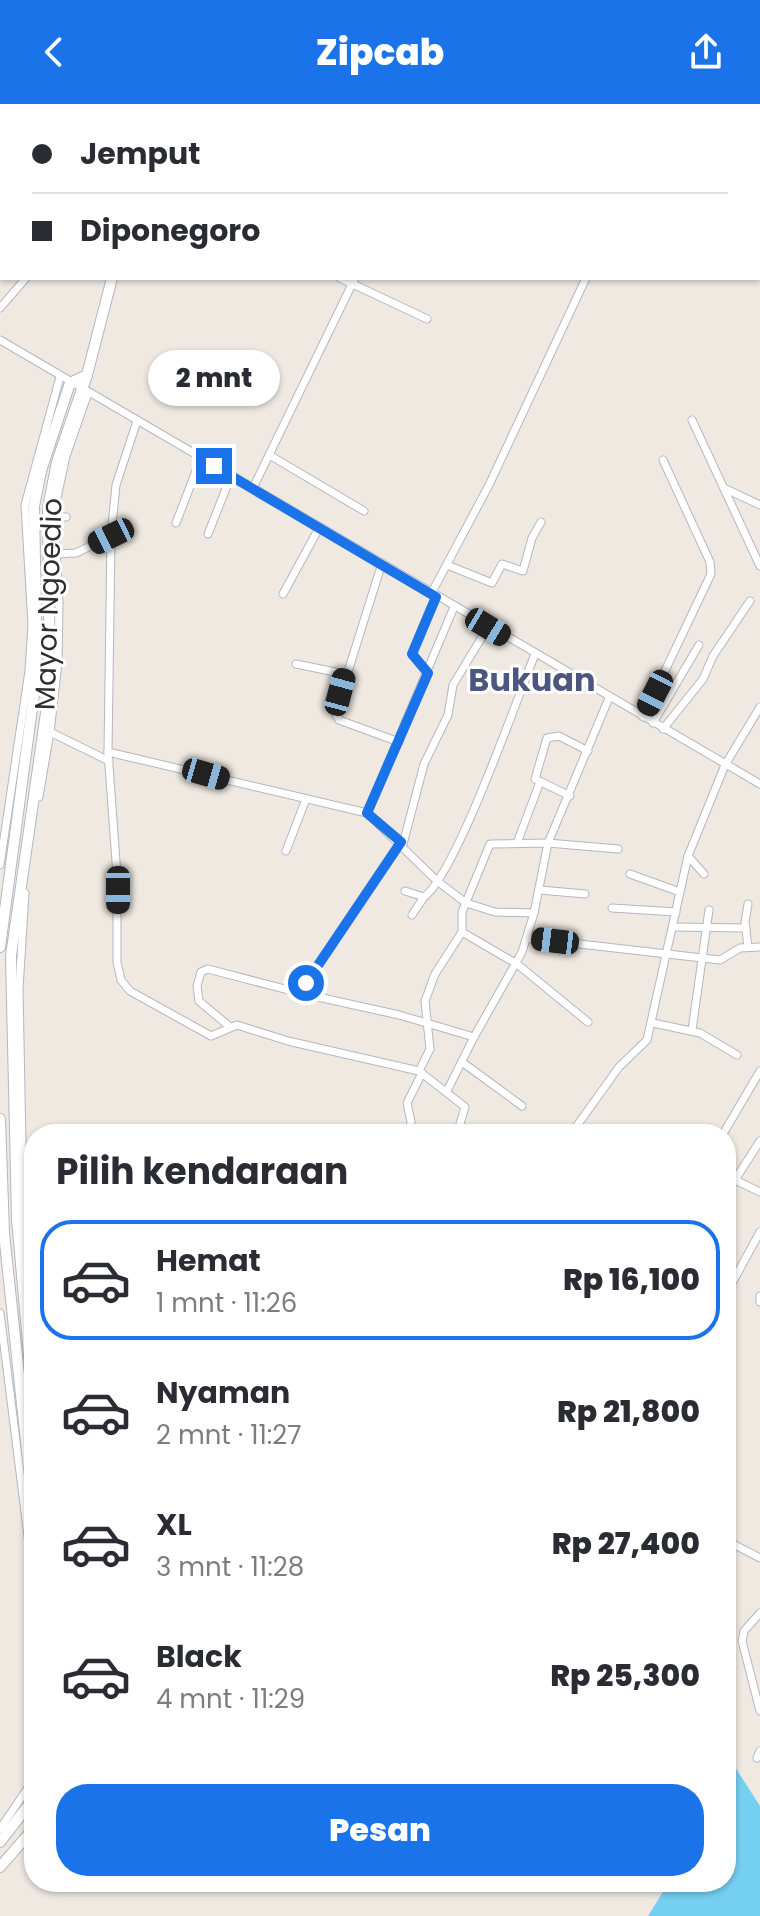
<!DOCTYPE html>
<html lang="id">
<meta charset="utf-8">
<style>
body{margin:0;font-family:Poppins,sans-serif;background:#f7f7f7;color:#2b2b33;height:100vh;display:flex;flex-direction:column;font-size:30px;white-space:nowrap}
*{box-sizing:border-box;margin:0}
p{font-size:26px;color:#7c7c81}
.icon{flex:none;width:44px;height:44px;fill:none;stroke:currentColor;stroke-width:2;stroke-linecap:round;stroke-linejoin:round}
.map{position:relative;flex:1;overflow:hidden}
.panel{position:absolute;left:24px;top:1020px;width:712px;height:768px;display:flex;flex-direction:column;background:#fff;border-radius:32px;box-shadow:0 2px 6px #0004}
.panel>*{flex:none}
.hud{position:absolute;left:0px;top:0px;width:760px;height:176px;box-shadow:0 2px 6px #0004;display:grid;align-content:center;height:176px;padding:0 32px;background:#fff}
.end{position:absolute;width:36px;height:36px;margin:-18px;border:10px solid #1a73e8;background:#fff;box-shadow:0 0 0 4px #fff}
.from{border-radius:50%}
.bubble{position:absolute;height:56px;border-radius:28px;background:#fff;box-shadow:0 2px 6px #0004;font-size:26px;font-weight:800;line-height:56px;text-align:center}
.car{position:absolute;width:24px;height:48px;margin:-24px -12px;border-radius:10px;box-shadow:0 0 6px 2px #0007;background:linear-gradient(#222 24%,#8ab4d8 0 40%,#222 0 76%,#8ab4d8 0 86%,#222 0)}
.hud b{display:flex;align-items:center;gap:28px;height:76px;font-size:30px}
.hud b+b{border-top:2px solid #e1e1e2}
.hud i{width:20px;height:20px;background:#2b2b33}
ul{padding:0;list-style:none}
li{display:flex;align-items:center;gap:24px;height:120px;margin:0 16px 12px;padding:0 16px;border:4px solid transparent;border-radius:32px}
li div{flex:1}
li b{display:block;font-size:30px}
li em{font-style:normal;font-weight:800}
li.selected{border-color:#1a73e8}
li>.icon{width:72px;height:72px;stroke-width:1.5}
h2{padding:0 32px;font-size:36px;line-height:96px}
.button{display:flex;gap:16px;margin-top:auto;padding:16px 32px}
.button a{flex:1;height:92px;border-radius:32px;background:#1a73e8;color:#fff;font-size:32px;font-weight:800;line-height:92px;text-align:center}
header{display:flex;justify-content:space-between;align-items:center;height:104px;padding:0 32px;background:#1a73e8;color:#fff;font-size:36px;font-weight:800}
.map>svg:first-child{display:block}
.water{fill:#75cff0}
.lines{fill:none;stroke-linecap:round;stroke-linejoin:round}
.street-casing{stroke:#b4b7c1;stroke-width:9}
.secondary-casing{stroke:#b4b7c1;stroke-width:12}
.street{stroke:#fff;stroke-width:7}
.secondary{stroke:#fff;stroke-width:10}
.route{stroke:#1a73e8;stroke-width:10}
.labels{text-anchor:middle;stroke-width:6;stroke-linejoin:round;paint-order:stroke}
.street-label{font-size:28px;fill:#2e2e2e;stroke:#fff}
.quarter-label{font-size:32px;font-weight:bold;fill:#4d5680;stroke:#fff}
</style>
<header><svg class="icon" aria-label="back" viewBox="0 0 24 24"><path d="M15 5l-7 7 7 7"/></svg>Zipcab<svg class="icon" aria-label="share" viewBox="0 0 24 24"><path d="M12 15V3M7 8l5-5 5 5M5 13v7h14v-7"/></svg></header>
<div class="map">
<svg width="760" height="1812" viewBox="0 0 760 1812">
<rect width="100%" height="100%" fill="#efe9e1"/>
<polygon class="water" points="726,1649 760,1702 760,1812 648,1812 669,1778 726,1778"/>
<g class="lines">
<g class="street-casing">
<g id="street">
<polyline points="390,2 390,0"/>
<polyline points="758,100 760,101"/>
<polyline points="0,104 2,102"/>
<polyline points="0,144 2,142"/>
<polyline points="340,174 427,215"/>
<polyline points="0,204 26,174"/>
<polyline points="0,236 760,680"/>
<polyline points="88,289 66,352 54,408 59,499 58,559 50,628 109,657"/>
<polyline points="692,316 760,462"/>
<polyline points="137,317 116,381 111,432 108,648 117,771 117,858 121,876 130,887 211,932 237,921 288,937 419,967 465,1003 457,1030"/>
<polyline points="271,352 364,407"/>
<polyline points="253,384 355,174"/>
<polyline points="726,385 760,401"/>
<polyline points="53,412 66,413"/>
<polyline points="176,419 201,354"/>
<polyline points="208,430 231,372"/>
<polyline points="54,450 76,449 111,432"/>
<polyline points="382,459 335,609 339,616 399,638"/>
<polyline points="447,461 492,479 502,460 523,467 532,434 541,418"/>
<polyline points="283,490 319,424"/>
<polyline points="431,490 489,381 586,174"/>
<polyline points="296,560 345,570"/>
<polyline points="428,569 412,550 436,493"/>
<polyline points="643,613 711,470 710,458 663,356"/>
<polyline points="653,619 699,541"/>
<polyline points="663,625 703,575 713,552 750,497"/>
<polyline points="108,648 367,709 437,777 466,799 495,808 534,809"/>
<polyline points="570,692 535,675 547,634 559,632 588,647"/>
<polyline points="39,693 50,628"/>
<polyline points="367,709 454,503"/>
<polyline points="517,739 540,678"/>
<polyline points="403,740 424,660 448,611 453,581 488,523"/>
<polyline points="286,747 306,695"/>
<polyline points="688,752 704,770"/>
<polyline points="0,761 29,567 32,521 25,401 60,273"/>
<polyline points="630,770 680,788"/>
<polyline points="540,786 585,790"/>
<path d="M405,787L424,793C456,770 517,595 535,550"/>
<polyline points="612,804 676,808"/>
<polyline points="412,811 424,793"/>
<polyline points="673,823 746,824"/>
<polyline points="462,828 517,860 588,918"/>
<polyline points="527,834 720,856 740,844 760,843"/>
<polyline points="748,843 745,818 748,800"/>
<polyline points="300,889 399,911 474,933 447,987"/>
<polyline points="653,919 700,929 737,951"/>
<polyline points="230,923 199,897 197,882 201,868 208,865 300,889 401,738"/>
<polyline points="692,926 709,806"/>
<polyline points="474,933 522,848 534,809 548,739 609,594"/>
<polyline points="462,958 522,1002"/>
<polyline points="419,967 430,945 425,897 435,870 462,828 462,808 490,740 548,739 618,745"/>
<polyline points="409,1030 411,1018 407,999 422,969"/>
<polyline points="571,1030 619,963 647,936 688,752 725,661 760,603"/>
<polyline points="723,1030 760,967"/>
<polyline points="735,1076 760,1088"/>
<polyline points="726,1090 760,1037"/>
<polyline points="24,1144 19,885 25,789"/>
<polyline points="726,1190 760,1128"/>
<polyline points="760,1192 760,1198"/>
<polyline points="0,1209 34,1480"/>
<polyline points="726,1356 731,1367 726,1404"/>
<polyline points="726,1429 731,1439 760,1454"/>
<polyline points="760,1509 744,1527 742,1537 760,1607"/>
<polyline points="757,1654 760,1647"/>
<polyline points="0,1725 34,1675"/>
</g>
</g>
<g class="secondary-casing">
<g id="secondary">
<polyline points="115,0 115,2"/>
<polyline points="0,843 37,567 34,402 41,367 70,279 87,271"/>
<polyline points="0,1015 4,1129 34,1414"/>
<polyline points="34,1307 17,1115 11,852 50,581 48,404 57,358 87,271 112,174"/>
<polyline points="0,1738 34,1694"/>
<polyline points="0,1763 34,1724"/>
</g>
</g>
<use href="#street" class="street"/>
<use href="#secondary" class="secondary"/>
</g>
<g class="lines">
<polyline class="route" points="214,362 436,493 412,550 428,569 367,709 401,738 306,879"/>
</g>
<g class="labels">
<g class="street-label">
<text transform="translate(48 500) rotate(-88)" y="10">Mayor Ngoedio</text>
</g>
<g class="quarter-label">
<text x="532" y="587">Bukuan</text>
</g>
</g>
</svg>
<i class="end from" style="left:306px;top:879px"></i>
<i class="end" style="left:214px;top:362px"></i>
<div class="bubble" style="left:148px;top:246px;width:132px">2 mnt</div>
<i class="car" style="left:111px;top:432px;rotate:244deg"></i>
<i class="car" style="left:488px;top:523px;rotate:121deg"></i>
<i class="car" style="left:340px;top:588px;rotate:15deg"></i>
<i class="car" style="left:655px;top:589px;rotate:207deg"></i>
<i class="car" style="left:206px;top:670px;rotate:106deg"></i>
<i class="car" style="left:118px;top:786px;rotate:180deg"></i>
<i class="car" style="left:555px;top:837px;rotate:277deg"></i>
<div class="hud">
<b><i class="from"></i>Jemput</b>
<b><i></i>Diponegoro</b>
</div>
<section class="panel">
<h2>Pilih kendaraan</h2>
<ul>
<li class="selected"><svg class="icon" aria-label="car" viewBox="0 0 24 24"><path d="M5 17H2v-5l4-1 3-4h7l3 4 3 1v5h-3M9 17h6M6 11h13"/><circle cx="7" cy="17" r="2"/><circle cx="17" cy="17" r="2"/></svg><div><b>Hemat</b><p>1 mnt · 11:26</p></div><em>Rp 16,100</em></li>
<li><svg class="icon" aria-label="car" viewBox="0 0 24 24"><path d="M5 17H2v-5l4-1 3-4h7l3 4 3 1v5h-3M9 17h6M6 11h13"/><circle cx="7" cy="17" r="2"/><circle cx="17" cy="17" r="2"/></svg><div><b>Nyaman</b><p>2 mnt · 11:27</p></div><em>Rp 21,800</em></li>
<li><svg class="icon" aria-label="car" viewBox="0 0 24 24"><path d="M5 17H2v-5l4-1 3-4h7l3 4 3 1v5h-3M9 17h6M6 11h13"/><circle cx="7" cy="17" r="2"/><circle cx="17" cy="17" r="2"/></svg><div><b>XL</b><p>3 mnt · 11:28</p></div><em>Rp 27,400</em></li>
<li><svg class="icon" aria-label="car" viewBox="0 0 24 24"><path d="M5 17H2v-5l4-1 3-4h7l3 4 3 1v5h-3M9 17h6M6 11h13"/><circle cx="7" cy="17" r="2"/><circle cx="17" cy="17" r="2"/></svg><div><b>Black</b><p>4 mnt · 11:29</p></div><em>Rp 25,300</em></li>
</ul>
<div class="button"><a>Pesan</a></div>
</section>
</div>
